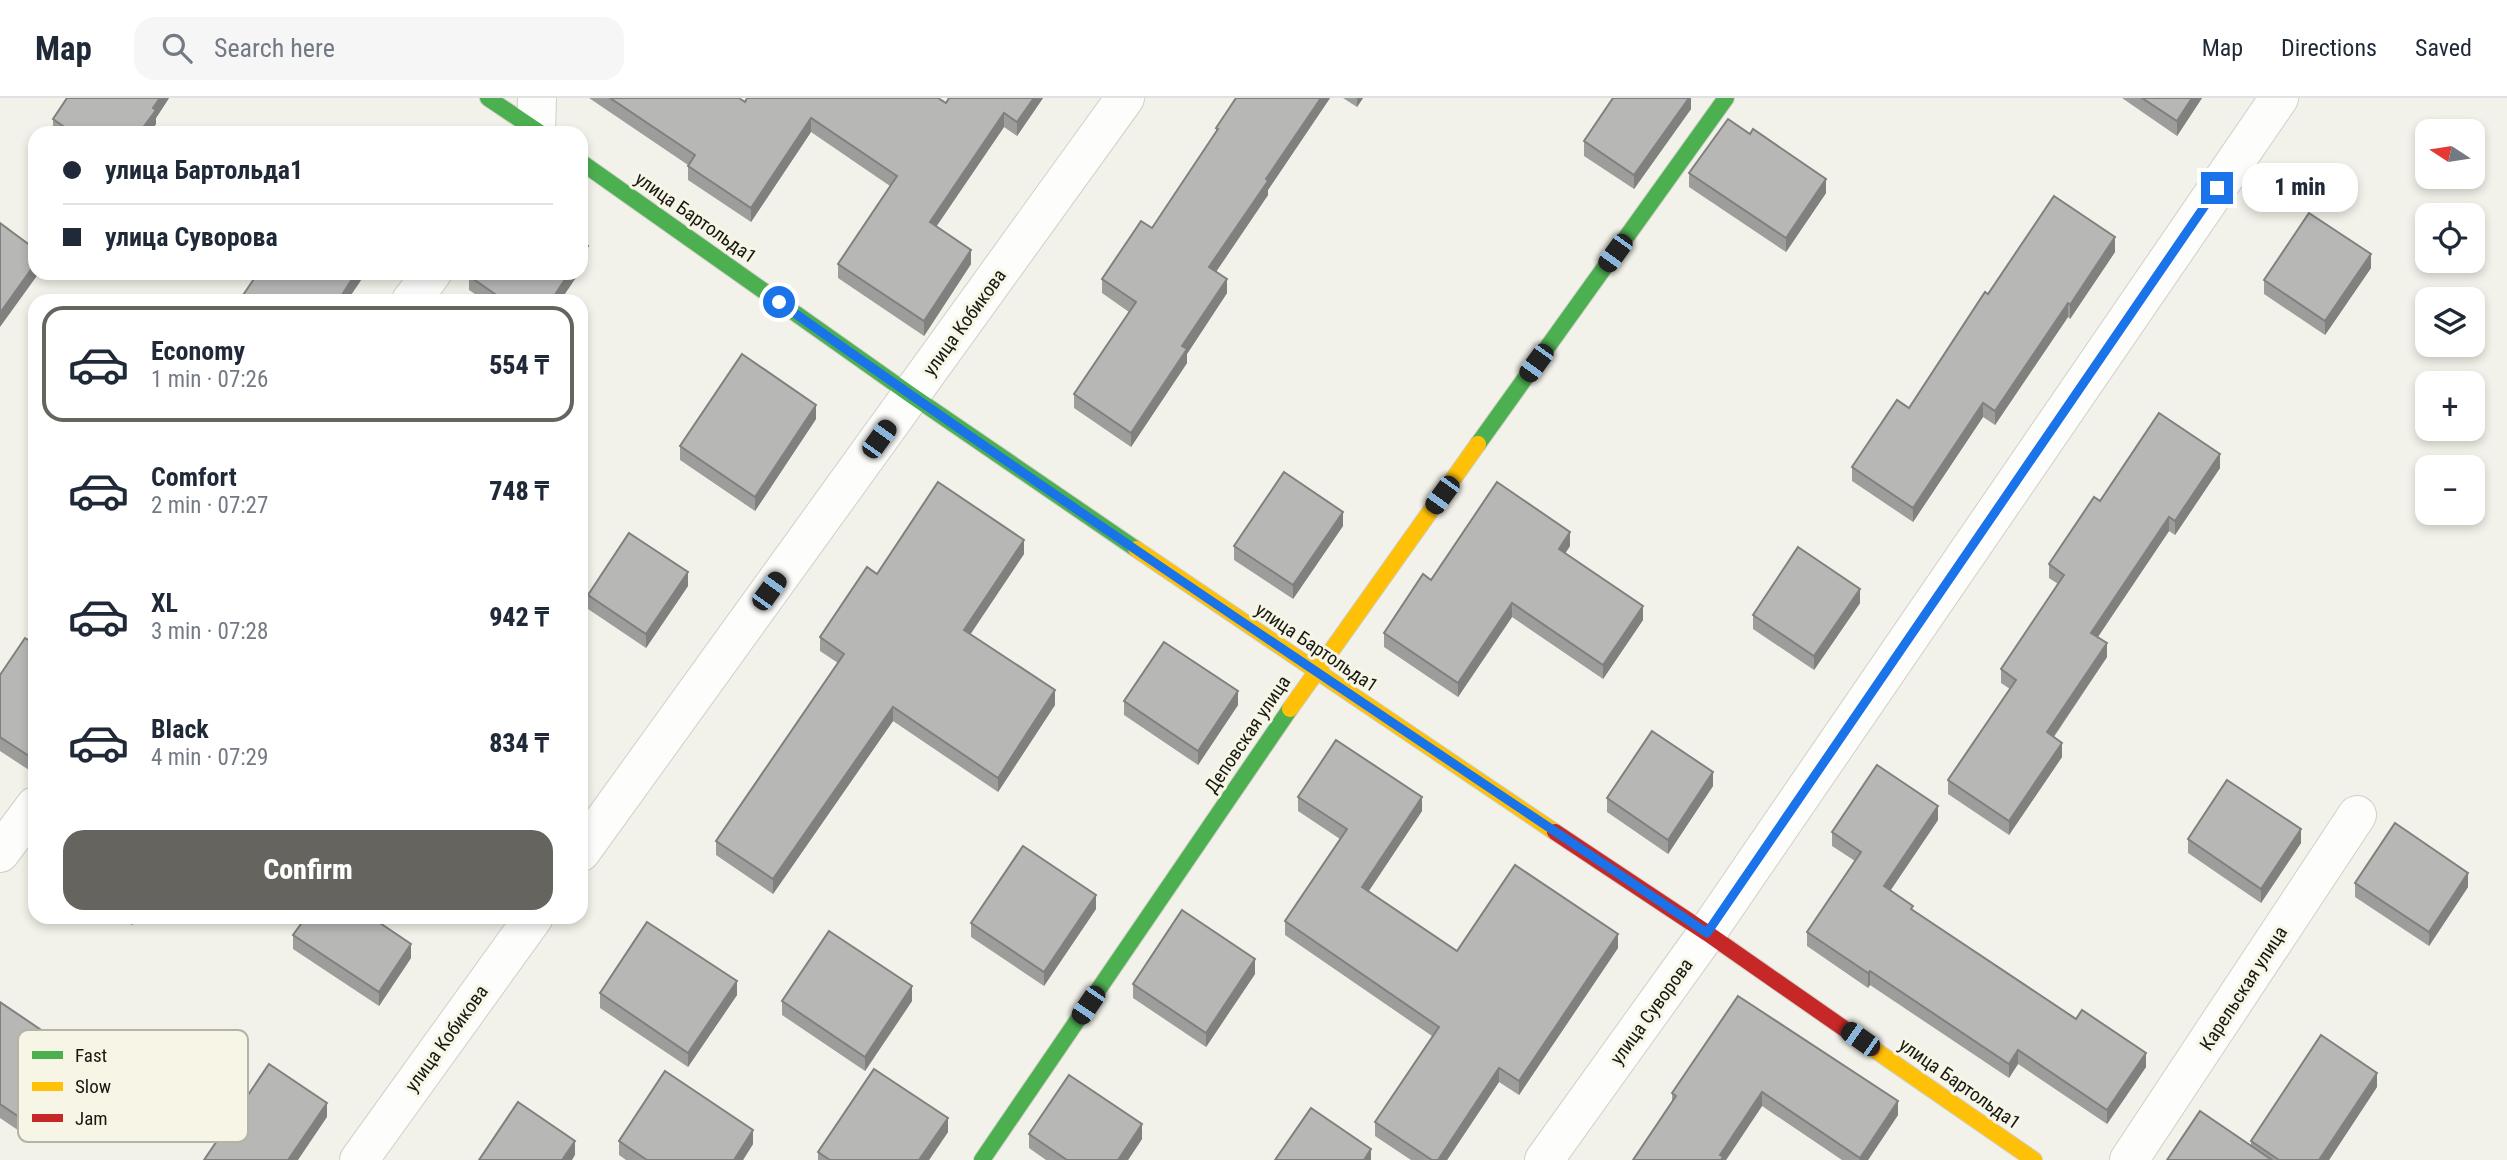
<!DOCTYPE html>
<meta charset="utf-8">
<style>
body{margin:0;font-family:"Roboto Condensed",sans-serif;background:#f6f6f7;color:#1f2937;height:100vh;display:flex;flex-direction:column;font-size:26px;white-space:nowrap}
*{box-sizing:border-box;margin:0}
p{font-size:23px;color:#747a83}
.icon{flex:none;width:38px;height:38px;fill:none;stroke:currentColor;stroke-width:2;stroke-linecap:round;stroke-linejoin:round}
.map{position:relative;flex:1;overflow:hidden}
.side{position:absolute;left:28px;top:196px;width:560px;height:630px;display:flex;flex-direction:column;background:#fff;border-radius:21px;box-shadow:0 4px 10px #0003}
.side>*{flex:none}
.top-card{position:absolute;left:28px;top:28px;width:560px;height:154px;border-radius:21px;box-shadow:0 4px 10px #0003;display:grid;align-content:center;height:154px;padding:0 35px;background:#fff}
.needle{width:46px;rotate:282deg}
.controls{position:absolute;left:2415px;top:21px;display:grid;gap:14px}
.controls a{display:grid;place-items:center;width:70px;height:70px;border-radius:14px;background:#fff;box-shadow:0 4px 10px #0003;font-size:35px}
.end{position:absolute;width:32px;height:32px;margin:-16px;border:9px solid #1a73e8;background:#fff;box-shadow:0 0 0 4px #fff}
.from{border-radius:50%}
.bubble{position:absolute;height:49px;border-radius:21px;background:#fff;box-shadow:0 4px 10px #0003;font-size:23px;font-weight:800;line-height:49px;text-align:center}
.car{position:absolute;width:21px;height:42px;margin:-21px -10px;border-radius:9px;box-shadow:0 0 5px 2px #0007;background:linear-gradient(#222 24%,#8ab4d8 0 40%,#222 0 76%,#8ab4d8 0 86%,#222 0)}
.top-card b{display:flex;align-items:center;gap:24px;height:66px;font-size:26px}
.top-card b+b{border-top:2px solid #e0e1e3}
.top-card i{width:18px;height:18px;background:#1f2937}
ul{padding:12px 0 0;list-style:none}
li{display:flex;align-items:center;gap:21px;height:116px;margin:0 14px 10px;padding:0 21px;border:4px solid transparent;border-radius:21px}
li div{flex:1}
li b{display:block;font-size:26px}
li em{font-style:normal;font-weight:800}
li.current{border-color:#65645e}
li>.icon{width:63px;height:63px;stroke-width:1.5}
.cta{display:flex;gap:14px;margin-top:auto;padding:14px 35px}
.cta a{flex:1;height:80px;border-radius:21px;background:#65645e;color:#fff;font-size:28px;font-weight:800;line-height:80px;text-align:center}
header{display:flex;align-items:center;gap:42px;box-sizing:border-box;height:98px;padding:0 35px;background:#fff;border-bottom:2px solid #e0e1e3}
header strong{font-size:33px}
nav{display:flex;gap:38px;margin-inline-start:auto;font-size:24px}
.search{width:490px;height:63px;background:#f6f6f7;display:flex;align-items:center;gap:18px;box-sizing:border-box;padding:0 24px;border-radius:21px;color:#747a83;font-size:26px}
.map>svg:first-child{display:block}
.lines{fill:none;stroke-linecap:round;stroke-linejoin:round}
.street-casing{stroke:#d0cfc8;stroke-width:40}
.fast-casing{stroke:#d0cfc8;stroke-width:18}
.slow-casing{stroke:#d0cfc8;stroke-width:18}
.jam-casing{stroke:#d0cfc8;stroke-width:18}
.street{stroke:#fdfdfc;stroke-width:38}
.fast{stroke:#4caf50;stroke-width:16}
.slow{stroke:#ffc107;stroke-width:16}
.jam{stroke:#c62828;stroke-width:16}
.wall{fill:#9d9d9c}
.shaded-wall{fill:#80807f}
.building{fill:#b7b7b5;stroke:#80807f;stroke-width:2}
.route{stroke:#1a73e8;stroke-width:9}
.labels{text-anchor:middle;stroke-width:6;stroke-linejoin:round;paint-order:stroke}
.street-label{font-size:19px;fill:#181812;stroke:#f7f6e6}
.key{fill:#f7f6e6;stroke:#b4b3a6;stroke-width:2}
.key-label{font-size:19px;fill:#181812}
</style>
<header>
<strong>Map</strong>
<div class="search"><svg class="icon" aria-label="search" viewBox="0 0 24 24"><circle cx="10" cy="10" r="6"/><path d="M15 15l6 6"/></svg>Search here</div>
<nav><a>Map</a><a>Directions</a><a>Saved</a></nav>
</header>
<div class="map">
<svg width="2507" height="1062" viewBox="0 0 2507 1062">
<rect width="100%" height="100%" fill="#f3f2ea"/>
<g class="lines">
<g class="street-casing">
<g id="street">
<polyline points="536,35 537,0"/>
<polyline points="411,203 432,175"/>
<polyline points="581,754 1125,0"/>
<polyline points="0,755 35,708"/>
<polyline points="359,1062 534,819"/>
<polyline points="1544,1062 1707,835 2279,0"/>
<polyline points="2129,1062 2357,717"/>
</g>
</g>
<g class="fast-casing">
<g id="fast">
<polyline points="488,0 540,35"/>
<polyline points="581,64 911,297 1136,451"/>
<polyline points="1478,346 1726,0"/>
<polyline points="982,1062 1290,611"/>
</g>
</g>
<g class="slow-casing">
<g id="slow">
<polyline points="1136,451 1555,734"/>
<polyline points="1290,611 1478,346"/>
<polyline points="1872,950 2034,1062"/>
</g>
</g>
<g class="jam-casing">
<polyline id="jam" points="1555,734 1707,835 1872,950"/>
</g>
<use href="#street" class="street"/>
<use href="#fast" class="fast"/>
<use href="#slow" class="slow"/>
<use href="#jam" class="jam"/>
</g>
<g class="wall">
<polygon points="67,0 169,0 156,20 156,26 149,35 53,35 53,21"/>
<polygon points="589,0 739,0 745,4 946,5 1043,0 1017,38 1004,29 936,128 971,166 924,238 838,180 838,166 890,88 811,34 751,124 688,82 688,67"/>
<polygon points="1236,0 1330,0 1268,92 1268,97 1216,174 1227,195 1187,256 1187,265 1131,349 1074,310 1074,296 1129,214 1102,195 1102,181 1152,130 1216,34 1216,30"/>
<polygon points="1343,0 1363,0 1357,9"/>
<polygon points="1691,0 1691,11 1634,91 1584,58 1584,43"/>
<polygon points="2122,0 2202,0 2177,38"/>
<polygon points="1689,75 1826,95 1786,154 1689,89"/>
<polygon points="2115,154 2070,221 2068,219 1995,327 1983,319 1913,424 1852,383 1852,369 1909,310"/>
<polygon points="2371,170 2325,237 2264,196 2264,182"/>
<polygon points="579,175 560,203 485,203 469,192 469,178"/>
<polygon points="816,321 755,413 680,362 680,348"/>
<polygon points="2220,370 2175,437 2169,433 2098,539 2107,559 2054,639 2062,659 2009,737 1948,696 1948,682 2010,591 2001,585 2001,571 2058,486 2049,480 2049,466 2100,403"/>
<polygon points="1343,428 1293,501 1234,462 1234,448"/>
<polygon points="1570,448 1565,455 1643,522 1603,581 1512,519 1458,599 1384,549 1384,535"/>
<polygon points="1024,456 970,536 1055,607 998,694 893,623 773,796 716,757 716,743 838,565 820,553 820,539 877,476"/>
<polygon points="688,488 646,550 588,511 588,497"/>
<polygon points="1860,505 1814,572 1753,531 1753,517"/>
<polygon points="35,546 35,676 0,653 0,577"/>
<polygon points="1124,603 1238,607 1198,667 1124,617"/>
<polygon points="1713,688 1668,756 1607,714 1607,700"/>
<polygon points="1298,699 1422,713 1369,793 1457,853 1618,850 1519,997 1499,984 1447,1062 1411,1062 1375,1038 1375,1024 1432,938 1285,837 1285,823 1340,741 1298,713"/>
<polygon points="1938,722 1890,793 1913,812 2146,969 2107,1026 2018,966 2009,980 1870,887 1868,890 1807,848 1807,834 1855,763 1832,748 1832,734"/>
<polygon points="2188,741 2301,745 2261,805 2188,755"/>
<polygon points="2355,785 2468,789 2429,848 2355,799"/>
<polygon points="1096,811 1044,888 971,839 971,825"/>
<polygon points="120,819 137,819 132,827"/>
<polygon points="293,837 411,860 379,908 293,851"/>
<polygon points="1255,876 1206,949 1133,900 1133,886"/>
<polygon points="600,895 737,897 688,969 600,910"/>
<polygon points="1738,898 1898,1017 1868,1062 1842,1062 1762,1008 1726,1062 1633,1062 1672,1003 1672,995"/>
<polygon points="782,903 912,903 865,973 782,917"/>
<polygon points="0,904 78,971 31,1041 0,1020"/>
<polygon points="2377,989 2329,1062 2167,1062 2251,1048 2251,1043"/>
<polygon points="948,1034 929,1062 818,1062 818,1054"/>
<polygon points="1029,1036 1142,1041 1128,1062 1046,1062 1029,1050"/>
<polygon points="619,1043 753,1046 743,1062 626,1062 619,1057"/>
</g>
<g class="shaded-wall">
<polygon points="160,0 169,0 156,20 156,26 149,35 139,35"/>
<polygon points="1034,0 1043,0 1017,38 1017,24"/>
<polygon points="1321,0 1330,0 1268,92 1268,97 1209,184 1209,169 1266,81"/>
<polygon points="1357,0 1363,0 1357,9"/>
<polygon points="1689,0 1691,0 1691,11 1634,91 1634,77"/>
<polygon points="2192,0 2202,0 2177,38 2177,23"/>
<polygon points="1004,15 1004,29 930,138 930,124"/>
<polygon points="811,20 811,34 751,124 751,110"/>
<polygon points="1826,81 1826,95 1786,154 1786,140"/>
<polygon points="2115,139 2115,154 2070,221 2070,207"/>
<polygon points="588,148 588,162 581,172 581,158"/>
<polygon points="971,152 971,166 924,238 924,223"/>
<polygon points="2371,156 2371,170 2325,237 2325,223"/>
<polygon points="35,166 35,175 39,175 0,229 0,215"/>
<polygon points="356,175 366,175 347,203 338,203"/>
<polygon points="569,175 579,175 560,203 551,203"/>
<polygon points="1227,181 1227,195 1187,256 1187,265 1131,349 1131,335 1182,248"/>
<polygon points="2068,205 2068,219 1995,327 1995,313"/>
<polygon points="1983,305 1983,319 1913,424 1913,410"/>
<polygon points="816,307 816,321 755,413 755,399"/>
<polygon points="2220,356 2220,370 2175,437 2175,423"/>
<polygon points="1343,414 1343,428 1293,501 1293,487"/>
<polygon points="2169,419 2169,433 2091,549 2091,535"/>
<polygon points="1570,434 1570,448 1559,465 1559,451"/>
<polygon points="1024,442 1024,456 964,546 964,532"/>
<polygon points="688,474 688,488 646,550 646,536"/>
<polygon points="1860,491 1860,505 1814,572 1814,558"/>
<polygon points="1512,505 1512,519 1458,599 1458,585"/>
<polygon points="1643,508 1643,522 1603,581 1603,567"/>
<polygon points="2107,545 2107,559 2047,648 2047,634"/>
<polygon points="1055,592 1055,607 998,694 998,680"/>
<polygon points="1238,593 1238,607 1198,667 1198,653"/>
<polygon points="893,609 893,623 773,796 773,781"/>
<polygon points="2062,645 2062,659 2009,737 2009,723"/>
<polygon points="1713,674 1713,688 1668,756 1668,742"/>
<polygon points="1422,699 1422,713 1362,803 1362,789"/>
<polygon points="1938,708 1938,722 1884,802 1884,788"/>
<polygon points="2301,731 2301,745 2261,805 2261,791"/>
<polygon points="2468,775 2468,789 2429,848 2429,834"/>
<polygon points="1096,797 1096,811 1044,888 1044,874"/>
<polygon points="132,819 137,819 132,827"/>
<polygon points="1618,836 1618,850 1519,997 1519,983"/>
<polygon points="411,846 411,860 379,908 379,894"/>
<polygon points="1255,861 1255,876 1206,949 1206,935"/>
<polygon points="1870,873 1870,887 1868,890 1868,875"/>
<polygon points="737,883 737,897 688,969 688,955"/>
<polygon points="912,888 912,903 865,973 865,959"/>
<polygon points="2018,952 2018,966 2009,980 2009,966"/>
<polygon points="2146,955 2146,969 2107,1026 2107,1012"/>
<polygon points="78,957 78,971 31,1041 31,1027"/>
<polygon points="1499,970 1499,984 1447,1062 1438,1062"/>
<polygon points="2377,975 2377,989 2329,1062 2319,1062"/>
<polygon points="1762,994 1762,1008 1726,1062 1720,1062 1720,1057"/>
<polygon points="1898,1003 1898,1017 1868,1062 1860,1062 1860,1060"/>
<polygon points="327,1005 327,1019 298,1062 288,1062"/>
<polygon points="948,1020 948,1034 929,1062 919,1062"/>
<polygon points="1142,1026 1142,1041 1128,1062 1118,1062"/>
<polygon points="753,1032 753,1046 743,1062 734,1062"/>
<polygon points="575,1043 575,1057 572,1062 562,1062"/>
<polygon points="1371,1051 1371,1062 1364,1062"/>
</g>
<g class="building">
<polygon points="67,0 160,0 153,10 156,12 139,35 73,35 53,21"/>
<polygon points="610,0 739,0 745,4 747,0 938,0 946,5 949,0 1034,0 1017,24 1004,15 930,124 971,152 924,223 838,166 897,78 811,20 751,110 688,68 695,57"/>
<polygon points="1236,0 1321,0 1266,81 1268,83 1209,169 1227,181 1182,248 1187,251 1131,335 1074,296 1136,204 1102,181 1141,123 1152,130 1218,31 1216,30"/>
<polygon points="1613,0 1689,0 1634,77 1584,43"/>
<polygon points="2142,0 2192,0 2177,23"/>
<polygon points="1728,21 1750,36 1753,31 1826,81 1786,140 1689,75"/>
<polygon points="2054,98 2115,139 2070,207 2068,205 1995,313 1983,305 1913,410 1852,369 1897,302 1909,310 1985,194 1988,196"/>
<polygon points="2309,115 2371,156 2325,223 2264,182"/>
<polygon points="0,125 35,151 35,166 0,215"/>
<polygon points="581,143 588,148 581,158"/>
<polygon points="258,175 356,175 338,203 239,203"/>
<polygon points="471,175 569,175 551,203 505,203 469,178"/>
<polygon points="742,256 816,307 755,399 680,348"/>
<polygon points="2159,315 2220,356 2175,423 2169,419 2091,535 2107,545 2047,634 2062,645 2009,723 1948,682 2016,582 2001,571 2064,477 2049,466 2094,399 2100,403"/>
<polygon points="1284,374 1343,414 1293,487 1234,448"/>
<polygon points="938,384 1024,442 964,532 1055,592 998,680 893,609 773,781 716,743 844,556 820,539 867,469 877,476"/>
<polygon points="1497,384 1570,434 1559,451 1643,508 1603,567 1512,505 1458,585 1384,535 1423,476 1431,482"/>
<polygon points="629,435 688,474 646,536 588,497"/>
<polygon points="1798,449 1860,491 1814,558 1753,517"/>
<polygon points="25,540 35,546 35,662 0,639 0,577"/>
<polygon points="1164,544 1238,593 1198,653 1124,603"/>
<polygon points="1652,633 1713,674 1668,742 1607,700"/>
<polygon points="1336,642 1422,699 1362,789 1457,853 1515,767 1618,836 1519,983 1499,970 1438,1062 1432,1062 1375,1024 1439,929 1285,823 1347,731 1298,699"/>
<polygon points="1877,667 1938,708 1884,788 1913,808 1911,811 2076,921 2082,912 2146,955 2107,1012 2018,952 2009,966 1870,873 1868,875 1807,834 1861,754 1832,734"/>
<polygon points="2227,682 2301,731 2261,791 2188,741"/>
<polygon points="2395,725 2468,775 2429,834 2355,785"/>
<polygon points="1023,748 1096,797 1044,874 971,825"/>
<polygon points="1182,812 1255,861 1206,935 1133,886"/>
<polygon points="306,819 371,819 411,846 379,894 293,837"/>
<polygon points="647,824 737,883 688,955 600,895"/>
<polygon points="829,833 912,888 865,959 782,903"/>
<polygon points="1738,898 1898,1003 1860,1060 1762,994 1720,1057 1723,1059 1721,1062 1633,1062 1676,998 1672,995"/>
<polygon points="0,904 78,957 31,1027 0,1006"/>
<polygon points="2321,937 2377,975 2319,1062 2279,1062 2251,1043"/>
<polygon points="269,966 327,1005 288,1062 204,1062"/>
<polygon points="874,971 948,1020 919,1062 830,1062 818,1054"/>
<polygon points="665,973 753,1032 734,1062 647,1062 619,1043"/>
<polygon points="1069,977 1142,1026 1118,1062 1067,1062 1029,1036"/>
<polygon points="518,1004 575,1043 562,1062 479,1062"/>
<polygon points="1311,1010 1371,1051 1364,1062 1275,1062"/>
<polygon points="2200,1013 2272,1062 2167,1062"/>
</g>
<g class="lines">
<path class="route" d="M779,204C1084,421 1396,627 1707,835L2217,90"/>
</g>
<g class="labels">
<g class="street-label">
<text transform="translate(696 119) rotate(35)" y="7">улица Бартольда1</text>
<text transform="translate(964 224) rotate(-54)" y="7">улица Кобикова</text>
<text transform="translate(1317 549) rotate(34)" y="7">улица Бартольда1</text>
<text transform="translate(1247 636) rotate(-56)" y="7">Деповская улица</text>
<text transform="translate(2243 890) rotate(-57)" y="7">Карельская улица</text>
<text transform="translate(1651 913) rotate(-54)" y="7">улица Суворова</text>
<text transform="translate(446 940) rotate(-54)" y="7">улица Кобикова</text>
<text transform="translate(1960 985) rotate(35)" y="7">улица Бартольда1</text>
</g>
</g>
<rect x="18" y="932" width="230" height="112" rx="10" class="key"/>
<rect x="32" y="953" width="31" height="8" fill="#4caf50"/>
<rect x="32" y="984" width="31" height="9" fill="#ffc107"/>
<rect x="32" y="1016" width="31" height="8" fill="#c62828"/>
<g class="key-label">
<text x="75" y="964">Fast</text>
<text x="75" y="995">Slow</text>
<text x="75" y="1027">Jam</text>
</g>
</svg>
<div class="controls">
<a><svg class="needle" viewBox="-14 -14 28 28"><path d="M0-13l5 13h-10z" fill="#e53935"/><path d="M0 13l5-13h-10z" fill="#747a83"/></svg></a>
<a><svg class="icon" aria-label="locate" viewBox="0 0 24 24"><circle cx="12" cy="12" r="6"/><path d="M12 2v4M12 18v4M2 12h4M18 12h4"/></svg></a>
<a><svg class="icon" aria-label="layers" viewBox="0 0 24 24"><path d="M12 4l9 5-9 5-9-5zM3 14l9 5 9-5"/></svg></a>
<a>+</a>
<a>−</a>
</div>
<i class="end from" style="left:779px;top:204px"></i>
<i class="end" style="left:2217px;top:90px"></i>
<div class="bubble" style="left:2242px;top:65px;width:116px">1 min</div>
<i class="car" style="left:1615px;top:155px;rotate:216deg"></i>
<i class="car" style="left:1536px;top:265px;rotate:216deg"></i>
<i class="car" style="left:879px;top:341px;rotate:36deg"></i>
<i class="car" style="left:1442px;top:397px;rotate:216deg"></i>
<i class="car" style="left:769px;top:493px;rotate:36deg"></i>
<i class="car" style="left:1088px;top:907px;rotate:214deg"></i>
<i class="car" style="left:1860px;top:941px;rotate:305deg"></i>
<div class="top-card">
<b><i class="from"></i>улица Бартольда1</b>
<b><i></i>улица Суворова</b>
</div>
<section class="side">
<ul>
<li class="current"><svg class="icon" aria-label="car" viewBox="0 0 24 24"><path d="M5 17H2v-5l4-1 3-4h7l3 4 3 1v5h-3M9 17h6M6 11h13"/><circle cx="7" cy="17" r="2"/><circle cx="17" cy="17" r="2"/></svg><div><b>Economy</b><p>1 min · 07:26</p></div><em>554 ₸</em></li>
<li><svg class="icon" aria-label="car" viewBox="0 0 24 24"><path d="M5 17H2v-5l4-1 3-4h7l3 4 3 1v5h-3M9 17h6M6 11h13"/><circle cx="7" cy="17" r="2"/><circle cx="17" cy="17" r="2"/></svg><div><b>Comfort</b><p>2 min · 07:27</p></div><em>748 ₸</em></li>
<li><svg class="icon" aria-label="car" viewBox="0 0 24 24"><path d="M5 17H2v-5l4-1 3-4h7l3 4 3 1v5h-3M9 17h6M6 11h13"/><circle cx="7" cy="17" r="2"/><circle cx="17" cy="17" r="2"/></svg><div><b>XL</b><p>3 min · 07:28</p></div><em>942 ₸</em></li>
<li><svg class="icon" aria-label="car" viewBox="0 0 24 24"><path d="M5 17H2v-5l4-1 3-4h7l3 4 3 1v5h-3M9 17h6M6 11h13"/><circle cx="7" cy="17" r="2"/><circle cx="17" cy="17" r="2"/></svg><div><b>Black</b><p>4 min · 07:29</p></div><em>834 ₸</em></li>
</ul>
<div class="cta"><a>Confirm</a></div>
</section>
</div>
